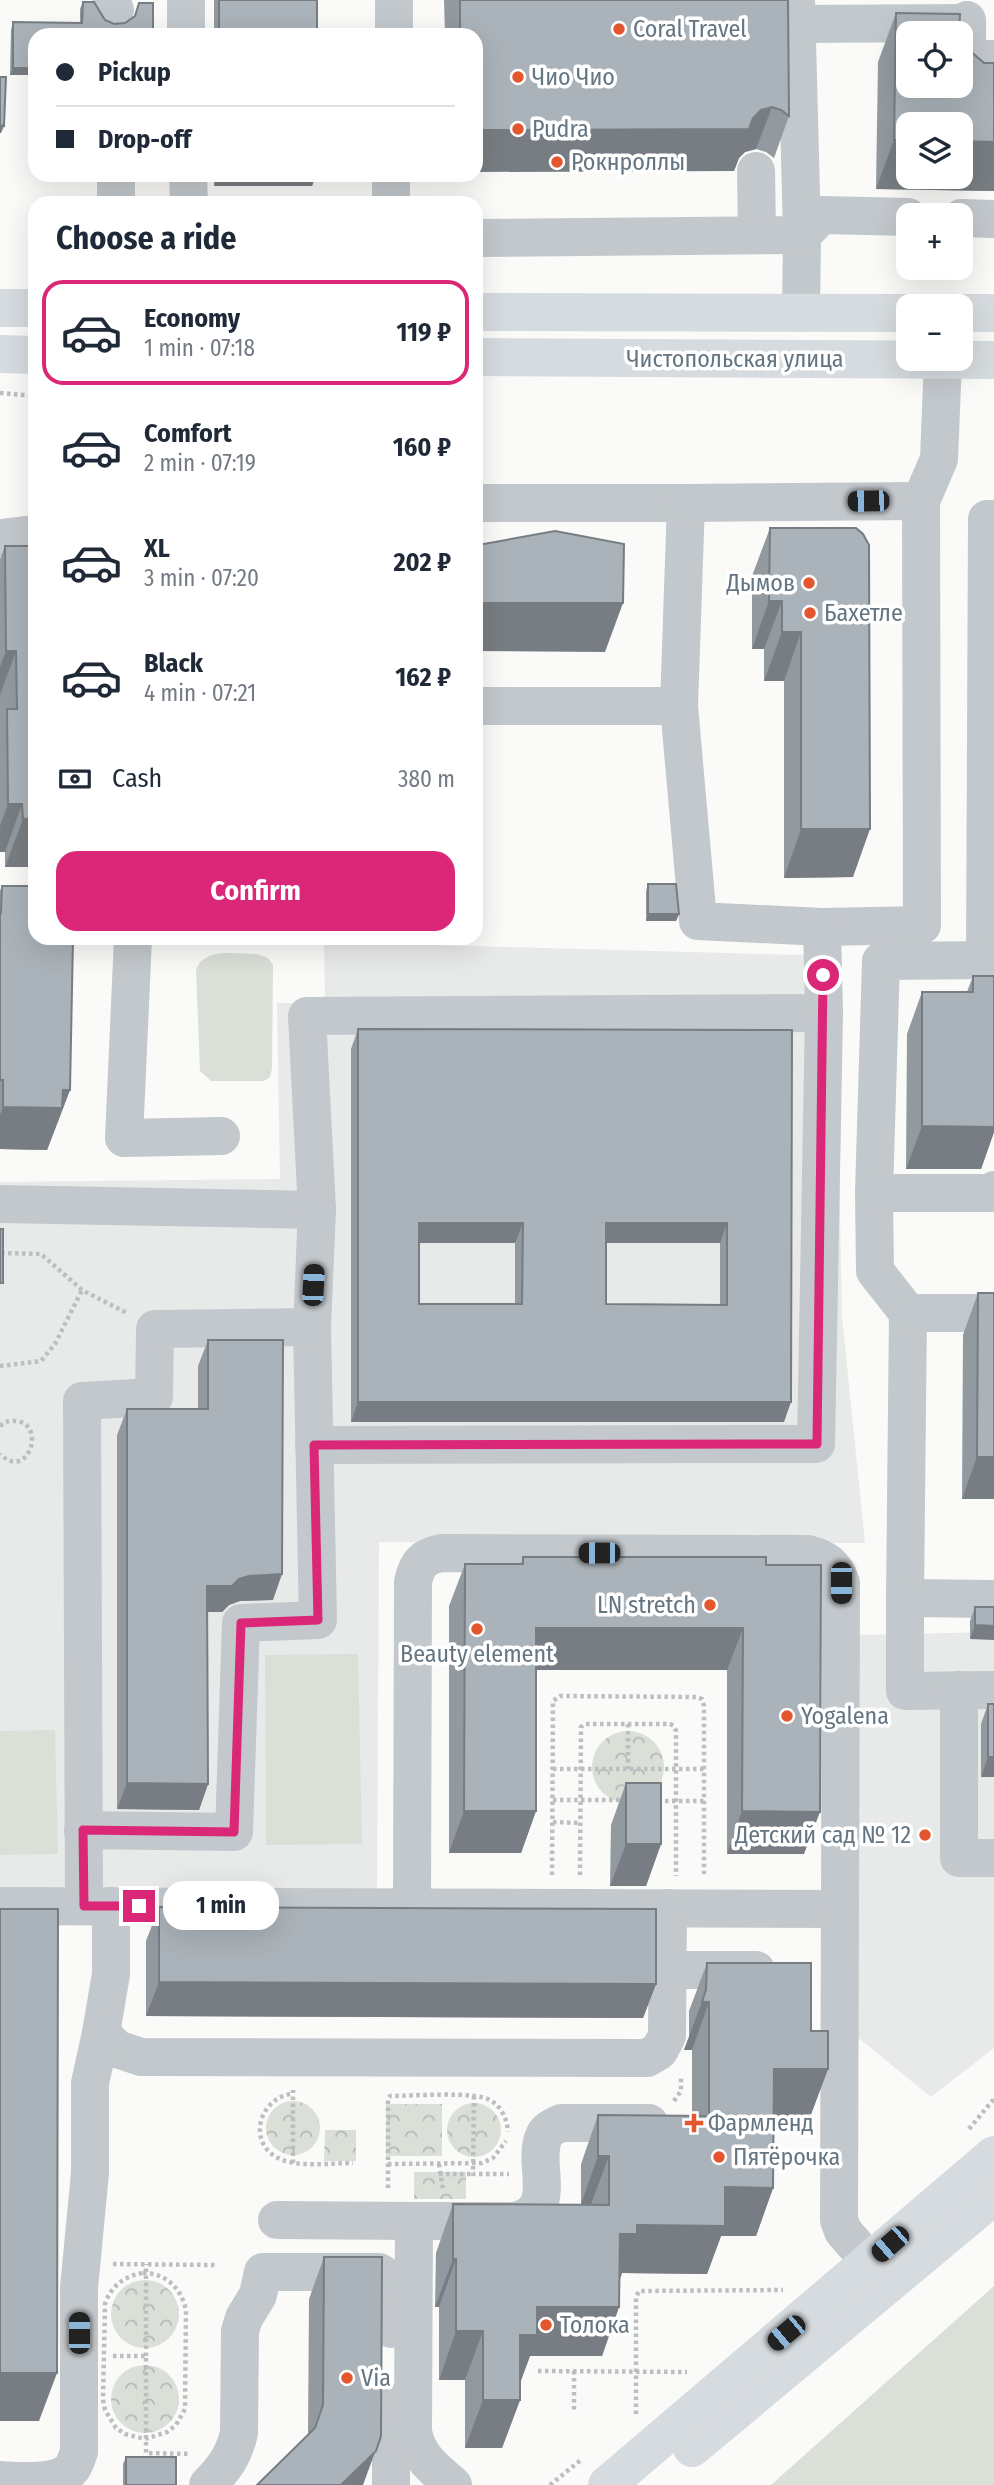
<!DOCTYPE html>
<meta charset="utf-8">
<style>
body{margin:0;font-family:"Fira Sans Condensed",sans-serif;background:#f6f6f7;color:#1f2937;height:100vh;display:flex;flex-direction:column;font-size:26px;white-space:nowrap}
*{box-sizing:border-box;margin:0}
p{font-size:23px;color:#747a83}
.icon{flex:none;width:38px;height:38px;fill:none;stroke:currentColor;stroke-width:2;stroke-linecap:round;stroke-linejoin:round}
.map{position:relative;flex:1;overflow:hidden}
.panel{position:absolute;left:28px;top:196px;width:455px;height:749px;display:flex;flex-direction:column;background:#fff;border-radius:21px;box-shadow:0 7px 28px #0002}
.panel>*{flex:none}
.top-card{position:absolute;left:28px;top:28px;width:455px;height:154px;border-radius:21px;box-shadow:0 7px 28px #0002;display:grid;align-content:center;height:154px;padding:0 28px;background:#fff}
.controls{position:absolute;left:896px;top:21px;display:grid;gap:14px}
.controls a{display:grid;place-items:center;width:77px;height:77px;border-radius:14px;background:#fff;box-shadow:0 7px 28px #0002;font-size:35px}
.end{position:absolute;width:32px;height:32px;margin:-16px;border:9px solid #db2777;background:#fff;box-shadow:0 0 0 4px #fff}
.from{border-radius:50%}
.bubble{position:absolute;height:49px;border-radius:21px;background:#fff;box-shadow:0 7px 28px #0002;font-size:23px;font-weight:700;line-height:49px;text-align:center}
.car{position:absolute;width:21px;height:42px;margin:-21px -10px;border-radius:9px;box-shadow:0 0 5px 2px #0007;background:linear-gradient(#222 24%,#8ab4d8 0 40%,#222 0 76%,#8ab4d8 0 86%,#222 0)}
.top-card b{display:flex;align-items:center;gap:24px;height:66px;font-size:26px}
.top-card b+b{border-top:2px solid #e0e1e3}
.top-card i{width:18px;height:18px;background:#1f2937}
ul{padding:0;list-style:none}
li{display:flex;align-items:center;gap:21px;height:105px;margin:0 14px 10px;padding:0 14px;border:4px solid transparent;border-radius:21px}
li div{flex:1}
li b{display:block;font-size:26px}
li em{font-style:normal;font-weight:700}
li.active{border-color:#db2777}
li>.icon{width:63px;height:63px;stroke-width:1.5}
h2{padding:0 28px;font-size:32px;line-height:84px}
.pay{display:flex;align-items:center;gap:18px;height:77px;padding:0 28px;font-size:26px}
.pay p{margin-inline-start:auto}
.cta{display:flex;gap:14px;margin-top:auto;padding:14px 28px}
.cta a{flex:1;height:80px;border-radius:21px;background:#db2777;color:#fff;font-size:28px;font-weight:700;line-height:80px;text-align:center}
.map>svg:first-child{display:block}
.built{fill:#e8e9e9}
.grass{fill:#dadfd7}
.park{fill:url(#park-crowns)}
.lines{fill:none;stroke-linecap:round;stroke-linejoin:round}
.path{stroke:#bbbfc2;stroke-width:4.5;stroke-dasharray:3.5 3.5;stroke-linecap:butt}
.minor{stroke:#c3c8cc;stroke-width:38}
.major{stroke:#d6dbdf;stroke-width:38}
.wall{fill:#929a9f;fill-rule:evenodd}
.shaded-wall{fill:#777d82}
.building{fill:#aab3b9;stroke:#777d82;stroke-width:2;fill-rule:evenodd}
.route{stroke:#db2777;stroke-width:9}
.poi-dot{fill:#e4572e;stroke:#fff;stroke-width:2.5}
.labels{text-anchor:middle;stroke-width:7;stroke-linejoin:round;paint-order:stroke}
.poi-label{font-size:24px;fill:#657683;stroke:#fff;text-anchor:start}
.street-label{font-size:24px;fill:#657683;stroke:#fff}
</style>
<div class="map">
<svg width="994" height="2485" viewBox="0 0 994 2485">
<defs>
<pattern id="park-crowns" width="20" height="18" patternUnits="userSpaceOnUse" patternTransform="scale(1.75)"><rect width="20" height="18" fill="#dadfd7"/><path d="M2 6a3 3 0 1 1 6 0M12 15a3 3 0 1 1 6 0" fill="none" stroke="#b4b9b4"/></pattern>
</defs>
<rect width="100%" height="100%" fill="#fafaf8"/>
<g class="built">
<polygon points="324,942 835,956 842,1316 865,1543 379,1542 377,1892 0,1891 0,1182 280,1179 277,1003 325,1003"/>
<polygon points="994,1632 994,2048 931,2097 856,2036 857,1635"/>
</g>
<g class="grass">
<path d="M257,954L268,958L273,965L272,1069L270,1077L264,1081H211L200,1071L196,970C204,947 236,954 257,954Z"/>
<polygon points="358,1654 362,1844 266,1845 265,1655"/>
<polygon points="55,1730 58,1854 0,1855 0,1731"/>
<polygon points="994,2286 994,2485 771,2485"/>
</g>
<g class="park">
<circle cx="628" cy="1767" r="36"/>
<circle cx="293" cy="2128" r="27"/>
<circle cx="474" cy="2130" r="27"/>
<rect x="386" y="2104" width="56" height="52"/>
<polygon points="325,2130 356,2130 356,2161 324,2161"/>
<rect x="414" y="2172" width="52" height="27"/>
<circle cx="145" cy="2314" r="34"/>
<circle cx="145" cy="2399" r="34"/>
</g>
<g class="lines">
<g class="path">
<polyline points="0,393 35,396"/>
<polyline points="1,1253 41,1254 82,1290 127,1313"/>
<polyline points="0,1366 41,1361 55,1344 82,1290"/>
<path d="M0,1426C5,1422 9,1420 16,1421C47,1424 28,1482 0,1454"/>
<polyline points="628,1724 628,1769"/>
<polyline points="553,1769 704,1769"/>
<polyline points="553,1800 625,1800"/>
<polyline points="658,1801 704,1801"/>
<polyline points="553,1822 581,1823"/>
<polyline points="552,1875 553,1701 560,1696 697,1697 702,1699 704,1706 704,1874"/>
<polyline points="580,1875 581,1727 585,1724 670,1724 674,1726 676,1731 676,1876"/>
<path d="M290,2094C259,2100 247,2142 278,2158C296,2168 332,2163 353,2163"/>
<polyline points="474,2096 473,2174 509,2174"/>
<polyline points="674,2101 681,2091 681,2077"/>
<polyline points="969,2129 994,2099"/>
<polyline points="293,2163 293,2090"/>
<polyline points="388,2164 482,2163 493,2158 506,2141"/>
<polyline points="439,2164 443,2189"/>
<polyline points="439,2174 473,2174"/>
<path d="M388,2188V2099L390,2096C411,2096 475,2091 490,2100C502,2107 507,2119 508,2132"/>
<polyline points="113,2264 216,2265"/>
<path d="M143,2273C166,2273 181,2288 186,2310L185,2409L176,2425L167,2432L145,2439L125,2434L116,2428L105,2410L103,2400L105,2304C111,2286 124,2276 143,2273Z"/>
<polyline points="113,2356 146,2356 146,2453 190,2454"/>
<polyline points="146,2356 146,2264"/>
<polyline points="538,2371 687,2372"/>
<polyline points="574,2371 574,2411"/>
<polyline points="636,2414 636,2297 639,2291 783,2290"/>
<polyline points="550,2485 582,2459"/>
</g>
<g class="minor">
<polyline points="111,0 115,10"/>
<polyline points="186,0 186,35"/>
<polyline points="796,0 802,235 801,313"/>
<polyline points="967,20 967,59 994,59"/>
<polyline points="796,24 967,23"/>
<polyline points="394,35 394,0"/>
<polyline points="756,171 757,234"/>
<polyline points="116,175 116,203"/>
<polyline points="188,175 189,203"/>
<polyline points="391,203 391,175"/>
<polyline points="961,218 994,219"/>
<polyline points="476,238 802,235 822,215 908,217"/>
<polyline points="476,503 686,503 679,706"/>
<polyline points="686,503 921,501"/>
<polyline points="0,538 35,534"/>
<polyline points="476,706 679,706 698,921 822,927 922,925 921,501 939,459 943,360"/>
<polyline points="133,938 124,1138 221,1136"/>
<polyline points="985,960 987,519 994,519"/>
<polyline points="994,960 881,961 874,1193 875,1271 908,1313 905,1598 994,1599"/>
<polyline points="874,1193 991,1193 994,1190"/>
<polyline points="0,1204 317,1210 307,1016 824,1013 822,927"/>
<polyline points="908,1313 994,1313"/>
<polyline points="314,1445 816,1444 824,1013"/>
<polyline points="905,1598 905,1691 994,1690"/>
<polyline points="959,1690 959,1858 994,1858"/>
<polyline points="83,1830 234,1832 241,1623 318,1620 312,1327"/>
<polyline points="0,1906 840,1909"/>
<polyline points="84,1906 82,1401 154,1397 155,1329 312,1327 317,1210"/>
<polyline points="111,1906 111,1974 101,2033 117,2049 141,2057 647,2058 659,2051 667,2036 668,1908"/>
<path d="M412,1907L413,1582C417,1563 424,1556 442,1553L808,1554C826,1558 835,1566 841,1583L839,2220L843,2231L869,2261"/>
<polyline points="668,1970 756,1970"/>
<polyline points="277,2220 414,2221"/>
<path d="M0,2480C21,2481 58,2485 72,2468C75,2464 77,2457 79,2452V2288L90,2173V2083L101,2033"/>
<path d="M208,2485C224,2469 234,2455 239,2433L240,2331L244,2318L258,2295L263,2272H379C398,2282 391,2310 391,2329"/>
<polyline points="391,2485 391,2403"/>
<path d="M453,2485C434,2469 418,2457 413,2432L414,2221H515C561,2210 531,2165 544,2136C547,2129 555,2126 561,2123H649"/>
</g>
<g class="major">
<polyline points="0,308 35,308"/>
<polyline points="476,312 908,313"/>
<polyline points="961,313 994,313"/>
<polyline points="0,354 35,355"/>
<polyline points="476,357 994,360"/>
<polyline points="692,2448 994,2196"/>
<polyline points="607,2485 994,2155"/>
</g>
</g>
<g class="wall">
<rect x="214" y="0" width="103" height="35"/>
<polygon points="444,0 788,0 789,116 774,158 766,152 756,149 745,152 739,158 734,171 476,35 445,35"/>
<polygon points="83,2 105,20 114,24 153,35 35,35 35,75 10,75 11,30 13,22 80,23 80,9"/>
<polygon points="896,13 908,33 984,63 994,63 994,191 876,189 878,62"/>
<polygon points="214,175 316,175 312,186 214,186"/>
<polygon points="770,528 856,528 853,877 784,878 784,681 764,681 764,649 752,649 752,576"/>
<polygon points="5,546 35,546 35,867 5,867 5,852 0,852 0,559"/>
<polygon points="648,884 679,914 676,921 646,921 646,891"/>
<polygon points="2,886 70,1090 47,1150 0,1149 0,891"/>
<polygon points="973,976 994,976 994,1132 981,1169 906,1169 907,1034 922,992 967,992"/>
<path d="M358,1029L792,1030L784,1422H351V1049ZM419,1243H515V1304H419ZM606,1243H720V1305L606,1304Z"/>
<polygon points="978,1293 994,1499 962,1499 963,1335"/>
<polygon points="208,1340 273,1600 240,1601 229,1605 222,1612 208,1612 208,1784 199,1810 117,1809 117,1435 127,1409 198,1409 198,1366"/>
<polygon points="523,1557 766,1565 804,1854 727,1854 727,1670 536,1670 536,1811 521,1853 449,1853 449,1606 465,1564 521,1564"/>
<polygon points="975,1607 994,1607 970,1639 970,1621"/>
<polygon points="988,1704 994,1777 981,1777 981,1724"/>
<polygon points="626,1783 661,1844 646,1886 610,1886 611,1825"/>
<polygon points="159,1907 656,1984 643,2018 146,2016 146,1941"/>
<polygon points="707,1963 811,2031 828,2069 810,2117 774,2117 773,2188 756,2236 721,2236 707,2274 622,2273 619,2281 619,2307 602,2356 530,2356 520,2383 520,2400 502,2448 465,2448 465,2380 439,2380 439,2307 435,2307 436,2253 453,2204 581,2204 581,2164 598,2115 692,2116 692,2050 684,2050 689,2037 689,2011"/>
<polygon points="324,2257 381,2436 308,2434 309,2299"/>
<polygon points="126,2457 176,2485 123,2485 123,2464"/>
</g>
<g class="shaded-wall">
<polygon points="13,68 35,68 35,75 10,75"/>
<polygon points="772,107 756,149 745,152 739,158 734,171 476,172 476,130 753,118 761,110"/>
<polygon points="0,125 4,126 1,133 0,133"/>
<polygon points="894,140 908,140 908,177 961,177 961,141 994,142 994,191 876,189"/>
<polygon points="218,175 316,175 312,186 214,186"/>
<polygon points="769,601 782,601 764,649 752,649"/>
<polygon points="476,603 623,603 605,652 476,651"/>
<polygon points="782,632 801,632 784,681 764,681"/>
<polygon points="6,651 16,651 0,695 0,667"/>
<polygon points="8,804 22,804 5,852 0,852 0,826"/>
<polygon points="35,818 35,867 5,867 23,819"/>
<polygon points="801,829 870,829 853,877 784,878"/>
<polygon points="648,914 679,914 676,921 646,921"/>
<polygon points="63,1090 70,1090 47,1150 0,1149 0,1115 3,1107"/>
<polygon points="922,1126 994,1127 994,1132 981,1169 906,1169"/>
<polygon points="419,1223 523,1223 515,1243 412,1243"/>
<polygon points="606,1223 727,1223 720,1243 599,1243"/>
<polygon points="358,1402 791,1402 784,1422 351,1422"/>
<polygon points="977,1457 994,1457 994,1499 962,1499"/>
<polygon points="282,1574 273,1600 240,1601 229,1605 222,1612 198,1612 207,1586 249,1576"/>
<polygon points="975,1625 994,1626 994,1640 970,1639"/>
<polygon points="536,1628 743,1628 727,1670 521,1670"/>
<polygon points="988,1757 994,1757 994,1777 981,1777"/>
<polygon points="127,1783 208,1784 199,1810 117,1809"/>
<polygon points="464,1811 536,1811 521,1853 449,1853"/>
<polygon points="742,1811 820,1812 804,1854 727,1854"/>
<polygon points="626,1844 661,1844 646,1886 610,1886"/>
<polygon points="159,1982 656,1984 643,2018 146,2016"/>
<polygon points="702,2002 709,2002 692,2050 684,2050"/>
<polygon points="774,2069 828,2069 810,2117 756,2117"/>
<polygon points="598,2156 609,2156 591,2204 581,2204"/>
<polygon points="725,2187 773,2188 756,2236 721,2236 707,2274 622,2273 619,2282 620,2234 637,2225"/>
<polygon points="453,2259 456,2259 439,2307 435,2307"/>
<polygon points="537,2307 619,2307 602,2356 530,2356 520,2383 520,2335"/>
<polygon points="456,2331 483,2331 465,2380 439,2380"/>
<polygon points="0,2373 57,2373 39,2421 0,2421"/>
<polygon points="483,2400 520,2400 502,2448 465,2448"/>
<polygon points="381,2436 363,2485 341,2485"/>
</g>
<g class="building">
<rect x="219" y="0" width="98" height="35"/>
<polygon points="460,0 788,0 789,116 781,110 772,107 761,110 753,118 749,129 476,130 476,35 460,35"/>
<polygon points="83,2 94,2 105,20 114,24 125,23 135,16 139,3 153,3 153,35 35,35 35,68 13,68 13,22 82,23"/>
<polygon points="896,13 960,14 959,33 908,33 908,86 961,86 961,43 984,63 994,63 994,142 961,141 961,124 908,124 908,140 894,140"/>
<polygon points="0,77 6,77 4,126 0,125"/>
<polygon points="770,528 856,528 863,534 869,545 870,829 801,829 801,632 782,632 782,601 769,601"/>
<polygon points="555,531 624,544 623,603 476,603 476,542 484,544"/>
<polygon points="5,546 35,546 35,818 23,819 22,804 8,804 7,709 17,709 16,651 6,651"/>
<polygon points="648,884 676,884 679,914 648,914"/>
<polygon points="2,886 35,886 35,938 73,938 70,1090 63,1090 62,1108 3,1107 3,1080 0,1080 0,913 1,913"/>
<polygon points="973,976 994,976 994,1127 922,1126 922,992 973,992"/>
<path d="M358,1029L792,1030L791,1402H358ZM419,1223H523L522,1304H419ZM606,1223H727V1305L606,1304Z"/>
<rect x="0" y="1229" width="3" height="54"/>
<polygon points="978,1293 994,1293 994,1457 977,1457"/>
<polygon points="208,1340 283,1340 282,1574 249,1576 239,1579 232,1586 207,1586 208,1784 127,1783 127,1409 208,1409"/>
<polygon points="523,1557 766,1557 766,1565 821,1565 820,1812 742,1811 743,1628 536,1628 536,1811 464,1811 465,1564 523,1564"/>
<polygon points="975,1607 994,1607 994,1626 975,1625"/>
<rect x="988" y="1704" width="6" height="53"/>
<rect x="626" y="1783" width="35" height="61"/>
<polygon points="159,1907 656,1909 656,1984 159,1982"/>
<polygon points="0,1909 58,1909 57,2373 0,2373"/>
<polygon points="707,1963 811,1963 811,2031 828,2031 828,2069 774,2069 773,2188 725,2187 725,2226 637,2225 637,2234 620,2234 619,2307 537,2307 537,2335 520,2335 520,2400 483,2400 483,2331 456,2331 456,2259 453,2259 453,2204 609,2205 609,2156 598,2156 598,2115 709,2116 709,2002 702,2002 706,1989"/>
<polygon points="324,2257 382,2257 381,2436 376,2451 341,2485 257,2485 315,2428 323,2405"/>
<rect x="126" y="2457" width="50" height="28"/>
</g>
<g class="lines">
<polyline class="route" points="139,1906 84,1906 83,1830 234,1832 241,1623 318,1620 314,1445 817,1444 823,975"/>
</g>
<g class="poi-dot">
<circle cx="619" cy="29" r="7"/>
<circle cx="518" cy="77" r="7"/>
<circle cx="518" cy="129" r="7"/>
<circle cx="557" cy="162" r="7"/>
<circle cx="809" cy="583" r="7"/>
<circle cx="810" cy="613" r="7"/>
<circle cx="710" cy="1605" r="7"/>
<circle cx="477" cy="1629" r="7"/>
<circle cx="787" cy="1716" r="7"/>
<circle cx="925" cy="1835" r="7"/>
<path d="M690.5 2112.5h7v7h7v7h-7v7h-7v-7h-7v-7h7z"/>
<circle cx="719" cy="2157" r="7"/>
<circle cx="546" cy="2325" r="7"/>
<circle cx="347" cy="2378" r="7"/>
</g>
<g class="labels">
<g class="poi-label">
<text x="633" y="37">Coral Travel</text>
<text x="532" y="85">Чио Чио</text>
<text x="532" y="137">Pudra</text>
<text x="571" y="170">Рокнроллы</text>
<text x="795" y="591" text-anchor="end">Дымов</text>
<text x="824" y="621">Бахетле</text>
<text x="696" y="1613" text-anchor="end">LN stretch</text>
<text x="477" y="1662" text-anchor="middle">Beauty element</text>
<text x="801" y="1724">Yogalena</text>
<text x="911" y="1843" text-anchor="end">Детский сад № 12</text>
<text x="708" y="2131">Фармленд</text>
<text x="733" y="2165">Пятёрочка</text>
<text x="560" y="2333">Толока</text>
<text x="361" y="2386">Via</text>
</g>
<g class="street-label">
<text x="735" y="367">Чистопольская улица</text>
</g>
</g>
</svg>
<div class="controls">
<a><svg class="icon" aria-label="locate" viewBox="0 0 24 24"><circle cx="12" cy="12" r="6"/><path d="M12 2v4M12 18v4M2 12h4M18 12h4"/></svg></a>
<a><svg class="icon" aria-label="layers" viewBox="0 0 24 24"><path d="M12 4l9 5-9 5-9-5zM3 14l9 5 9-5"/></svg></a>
<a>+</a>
<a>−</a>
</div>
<i class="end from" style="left:823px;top:975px"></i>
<i class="end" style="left:139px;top:1906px"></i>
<div class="bubble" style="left:163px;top:1881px;width:116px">1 min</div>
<i class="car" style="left:868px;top:501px;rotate:269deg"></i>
<i class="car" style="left:313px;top:1285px;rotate:3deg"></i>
<i class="car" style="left:599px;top:1553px;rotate:270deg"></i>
<i class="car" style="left:841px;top:1583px;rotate:180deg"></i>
<i class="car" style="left:890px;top:2244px;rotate:229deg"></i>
<i class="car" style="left:79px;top:2333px;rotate:0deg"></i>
<i class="car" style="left:786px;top:2333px;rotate:230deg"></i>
<div class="top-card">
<b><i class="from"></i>Pickup</b>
<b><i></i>Drop-off</b>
</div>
<section class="panel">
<h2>Choose a ride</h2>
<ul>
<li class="active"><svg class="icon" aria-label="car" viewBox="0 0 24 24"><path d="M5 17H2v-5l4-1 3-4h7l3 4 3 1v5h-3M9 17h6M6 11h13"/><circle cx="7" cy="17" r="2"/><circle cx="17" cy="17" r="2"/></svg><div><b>Economy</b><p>1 min · 07:18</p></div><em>119 ₽</em></li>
<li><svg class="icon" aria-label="car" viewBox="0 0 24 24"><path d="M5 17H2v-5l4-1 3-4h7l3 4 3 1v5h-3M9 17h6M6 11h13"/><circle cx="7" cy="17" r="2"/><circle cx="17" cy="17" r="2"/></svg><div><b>Comfort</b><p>2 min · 07:19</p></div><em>160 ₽</em></li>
<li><svg class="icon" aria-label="car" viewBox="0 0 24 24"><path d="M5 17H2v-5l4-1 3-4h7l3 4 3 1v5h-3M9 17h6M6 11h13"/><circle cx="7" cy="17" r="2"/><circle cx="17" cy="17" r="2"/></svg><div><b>XL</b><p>3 min · 07:20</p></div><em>202 ₽</em></li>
<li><svg class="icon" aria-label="car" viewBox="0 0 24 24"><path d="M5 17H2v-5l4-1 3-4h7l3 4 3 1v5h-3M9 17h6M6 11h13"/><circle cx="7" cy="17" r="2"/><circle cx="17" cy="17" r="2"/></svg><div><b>Black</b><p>4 min · 07:21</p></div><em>162 ₽</em></li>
</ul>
<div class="pay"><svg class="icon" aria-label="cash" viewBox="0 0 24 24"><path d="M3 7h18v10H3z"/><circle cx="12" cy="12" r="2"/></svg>Cash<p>380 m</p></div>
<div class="cta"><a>Confirm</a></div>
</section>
</div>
